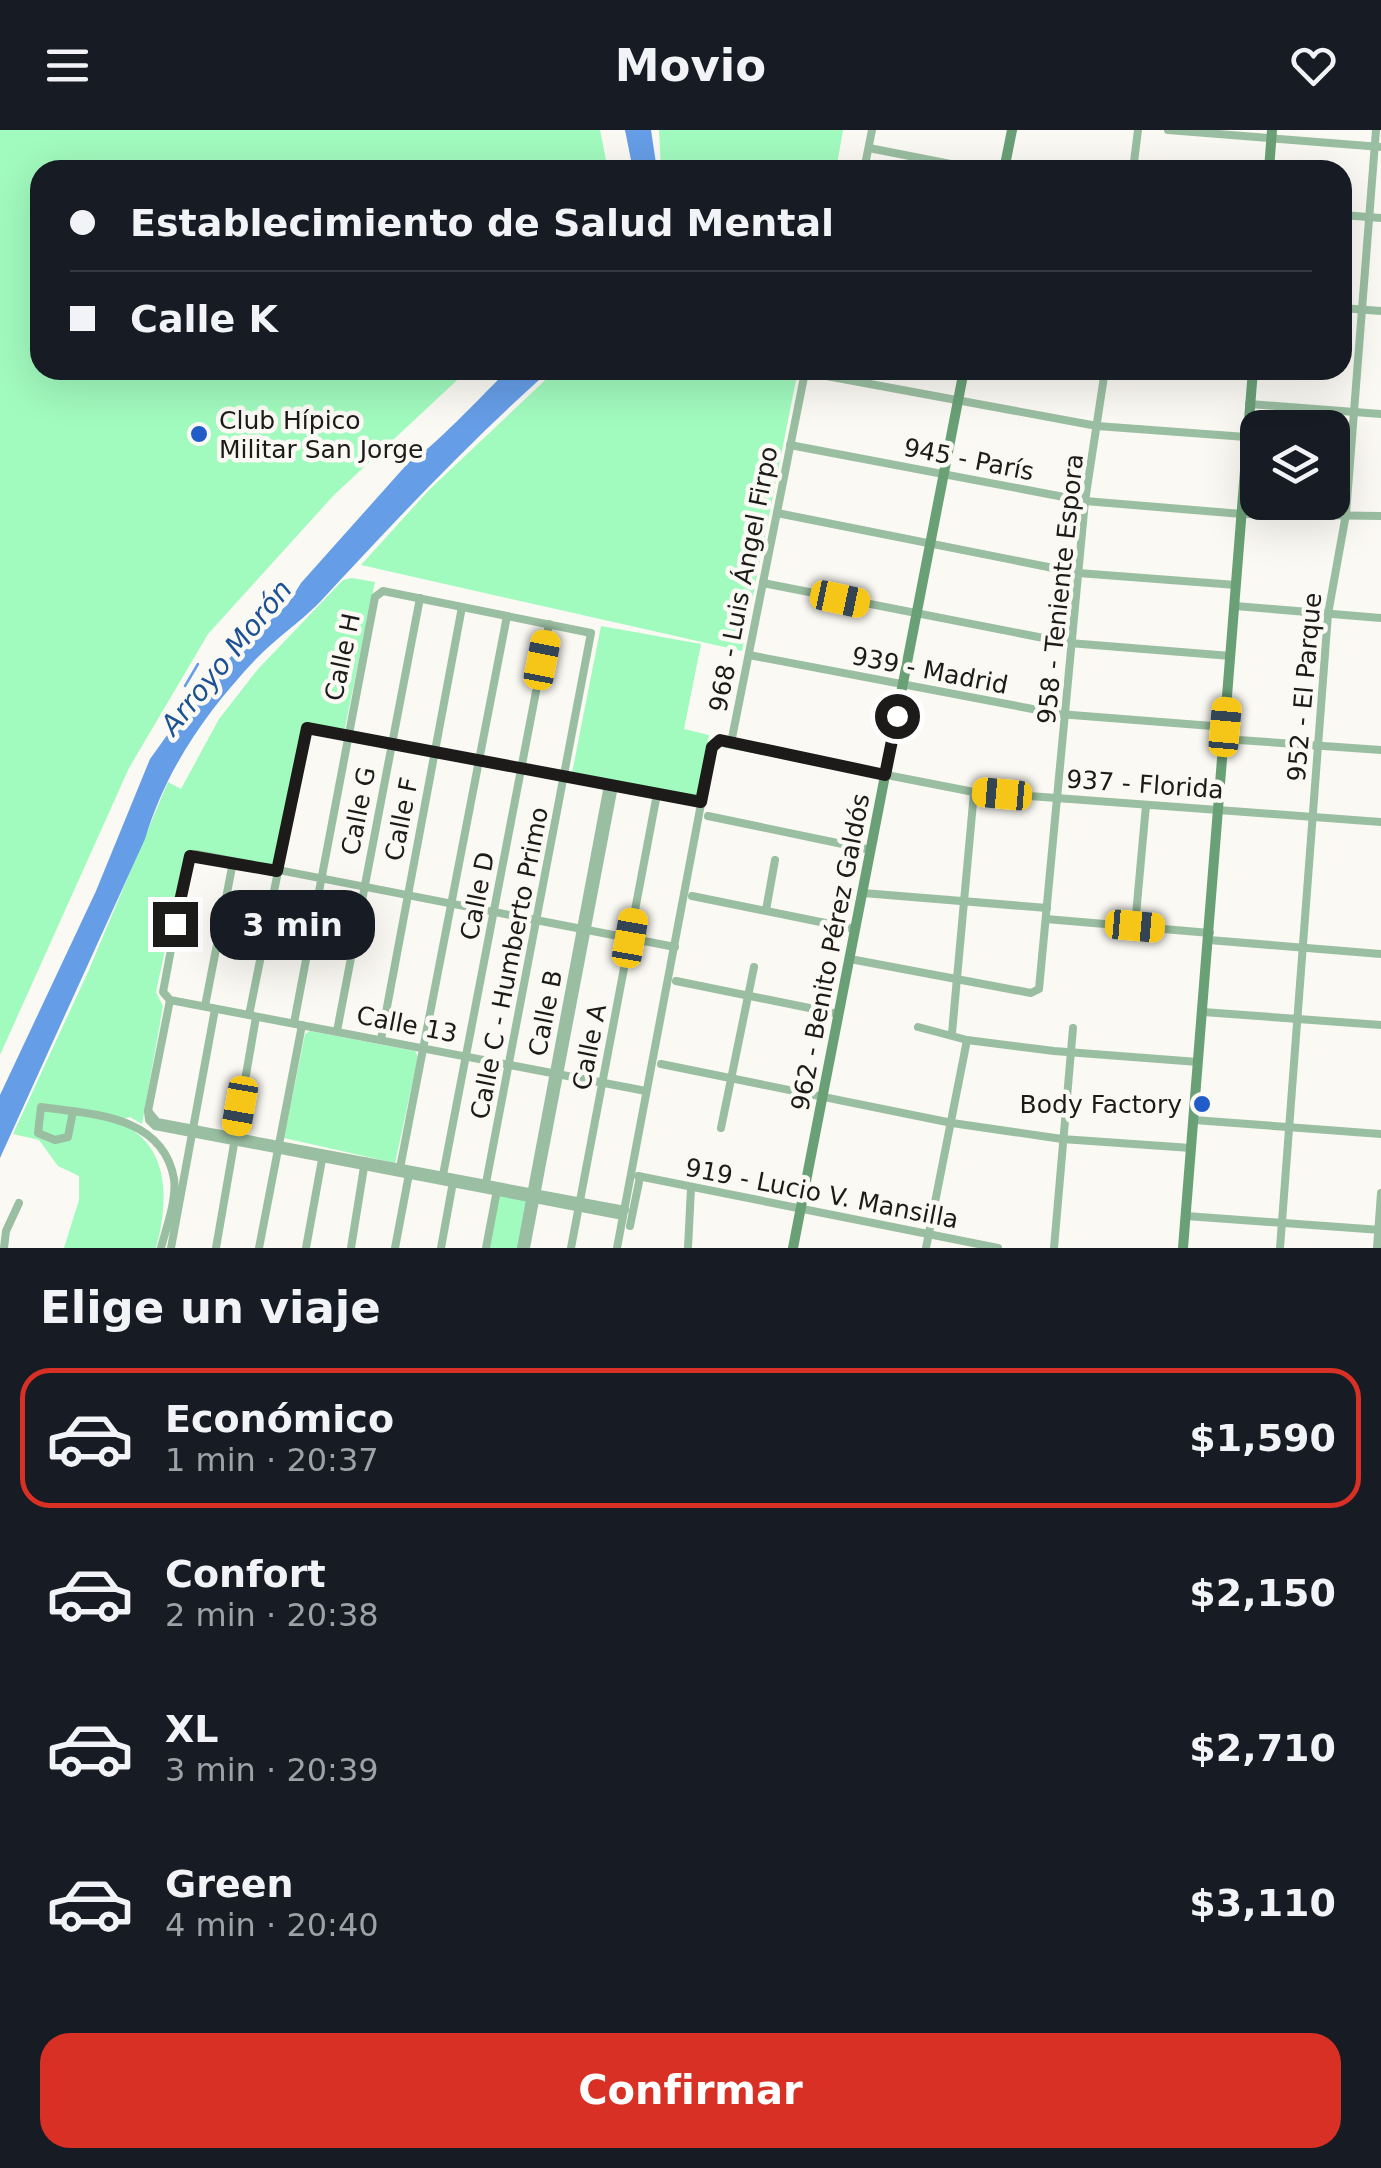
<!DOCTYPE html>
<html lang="es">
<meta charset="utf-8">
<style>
body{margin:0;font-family:"DejaVu Sans",sans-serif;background:#20242c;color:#f1f3f6;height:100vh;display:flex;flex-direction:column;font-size:38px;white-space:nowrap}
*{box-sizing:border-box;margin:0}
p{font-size:32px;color:#9ea1a6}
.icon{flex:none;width:55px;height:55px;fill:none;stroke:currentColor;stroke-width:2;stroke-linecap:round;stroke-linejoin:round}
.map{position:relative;height:1118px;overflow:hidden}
.details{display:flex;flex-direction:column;background:#171b24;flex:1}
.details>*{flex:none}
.top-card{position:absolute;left:30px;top:30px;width:1322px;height:220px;border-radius:30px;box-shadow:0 10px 40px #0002;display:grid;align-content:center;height:220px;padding:0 40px;background:#171b24}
.buttons{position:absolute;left:1240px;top:280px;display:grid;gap:20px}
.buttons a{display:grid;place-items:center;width:110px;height:110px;border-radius:20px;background:#171b24;box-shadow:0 10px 40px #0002;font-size:50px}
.end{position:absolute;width:45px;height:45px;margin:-22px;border:12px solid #1c1b19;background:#fff;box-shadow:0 0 0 5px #fff}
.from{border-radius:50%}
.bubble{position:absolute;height:70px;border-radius:30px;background:#171b24;box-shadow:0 10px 40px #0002;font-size:32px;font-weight:800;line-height:70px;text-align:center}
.car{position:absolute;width:30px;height:60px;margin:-30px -15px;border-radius:12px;box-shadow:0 0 8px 2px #0007;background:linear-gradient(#f5c518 24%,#345 0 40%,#f5c518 0 76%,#345 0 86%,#f5c518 0)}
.top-card b{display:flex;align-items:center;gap:35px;height:95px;font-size:38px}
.top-card b+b{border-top:2px solid #363941}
.top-card i{width:25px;height:25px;background:#f1f3f6}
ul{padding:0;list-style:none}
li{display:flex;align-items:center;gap:30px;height:140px;margin:0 20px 15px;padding:0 20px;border:5px solid transparent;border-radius:30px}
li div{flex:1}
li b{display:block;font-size:38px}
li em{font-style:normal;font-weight:800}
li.active{border-color:#d93025}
li>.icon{width:90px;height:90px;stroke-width:1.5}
h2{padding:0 40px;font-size:45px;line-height:120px}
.button{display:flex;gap:20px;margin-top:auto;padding:20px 40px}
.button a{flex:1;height:115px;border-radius:30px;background:#d93025;color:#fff;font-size:40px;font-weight:800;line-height:115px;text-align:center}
header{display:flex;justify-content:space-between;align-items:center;height:130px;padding:0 40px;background:#171b24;font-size:45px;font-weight:800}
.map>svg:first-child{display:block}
.green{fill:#a1fabe}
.water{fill:#659de6}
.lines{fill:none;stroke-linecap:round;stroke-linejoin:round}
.stream{stroke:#659de6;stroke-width:2.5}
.minor{stroke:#9abea1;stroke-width:8}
.secondary{stroke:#6aa076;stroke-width:10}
.route{stroke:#1c1b19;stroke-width:12}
.poi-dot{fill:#225cc9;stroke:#fbf9f3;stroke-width:4}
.labels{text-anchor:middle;stroke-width:9;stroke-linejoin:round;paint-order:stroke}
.poi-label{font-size:25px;fill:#1c1b19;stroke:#fbf9f3;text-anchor:start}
.street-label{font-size:25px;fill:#1c1b19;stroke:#fbf9f3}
.water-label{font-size:28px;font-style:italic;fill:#1c5194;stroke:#fbf9f3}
</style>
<header><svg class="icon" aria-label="menu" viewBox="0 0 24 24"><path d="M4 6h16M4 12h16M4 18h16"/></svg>Movio<svg class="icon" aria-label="heart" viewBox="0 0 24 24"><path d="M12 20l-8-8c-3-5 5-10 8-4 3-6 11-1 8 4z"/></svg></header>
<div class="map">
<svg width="1381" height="1118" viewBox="0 0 1381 1118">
<rect width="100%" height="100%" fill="#fbf9f3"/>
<g class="green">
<polygon points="0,0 600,0 608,40 40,40 40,240 468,240 334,365 208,504 129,638 0,925"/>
<polygon points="659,0 843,0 836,40 661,40"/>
<polygon points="556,240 798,240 742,521 361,435 429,360"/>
<path d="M352,448L375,452L344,602L307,595L302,599L274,734L269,737L192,722L185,727L156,862L163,876L142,994L130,987L115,991C171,1012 169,1070 156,1118H64L79,1070V1046L58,1036L39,1010L13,1004L88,842L168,652L181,659L219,589L258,539L343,450Z"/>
<polygon points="601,496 701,514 684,599 709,605 698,669 572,643"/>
<polygon points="310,901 415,921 418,927 395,1033 284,1008 305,904"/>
<polygon points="497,1061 530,1068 521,1118 486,1118"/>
</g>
<g class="water">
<polygon points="625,0 651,0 657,40 633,40"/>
<path d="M508,240H550C468,313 394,392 319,473C299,493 275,509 256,529C206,582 166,639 145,709L0,1028V965L96,761L150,629L209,547L288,474L301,453L409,332C429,323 487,260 508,240Z"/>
</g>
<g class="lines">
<polyline class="stream" points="185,556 198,534"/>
<g class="minor">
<polyline points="1168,0 1381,17"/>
<polyline points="869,18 981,40"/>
<polyline points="864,40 872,0"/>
<polyline points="1133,40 1138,0"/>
<polyline points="1342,85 1381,88"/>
<polyline points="1342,178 1381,181"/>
<polyline points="1249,274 1381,284"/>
<polyline points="790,315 1085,371 1242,384 1381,386"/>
<polyline points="777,383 1078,443 1236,455"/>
<polyline points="763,453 1069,513 1231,526"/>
<polyline points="1235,476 1381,488"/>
<polyline points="749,525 1059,584 1225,597"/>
<polyline points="1224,609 1381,620"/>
<polyline points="731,613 805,242 1097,296 1246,307"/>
<polyline points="708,686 871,720"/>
<polyline points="863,763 1047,778"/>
<polyline points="692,766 855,799"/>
<polyline points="766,780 775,730"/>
<polyline points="1046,789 1210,803"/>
<polyline points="1135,796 1146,675"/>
<polyline points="1209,810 1381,824"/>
<polyline points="850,829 1031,863 1039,859 1085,371 1105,240"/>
<polyline points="676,851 839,884"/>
<polyline points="205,876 233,732"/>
<polyline points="1203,882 1381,895"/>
<polyline points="249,885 307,598 701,672"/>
<polyline points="294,893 375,467 383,461 591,503 486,1053"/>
<polyline points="918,897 967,910 1054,921 1198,932"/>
<polyline points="337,901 420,468"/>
<polyline points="952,903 974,662"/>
<polyline points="381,909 462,477"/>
<polyline points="661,934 952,993 1062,1009 1191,1018"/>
<polyline points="646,961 170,870 163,862 188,729 196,724 675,817"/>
<path d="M73,981L68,1007L55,1010L38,1003L41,977C91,984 163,985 174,1049C177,1070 166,1098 161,1118"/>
<polyline points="148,981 170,870"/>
<polyline points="1194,990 1381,1004"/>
<polyline points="721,998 754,837"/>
<polyline points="400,1038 507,486"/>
<polyline points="443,1045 549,494"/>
<polyline points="638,1046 998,1118"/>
<polyline points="623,1086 155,996 149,990 148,981 157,992 625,1080"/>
<polyline points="1186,1086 1381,1100"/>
<polyline points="630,1096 640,1047"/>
<polyline points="4,1118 6,1101 19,1073"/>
<polyline points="171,1118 215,879"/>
<polyline points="216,1118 256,887"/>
<polyline points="259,1118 302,895"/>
<polyline points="306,1118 323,1024"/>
<polyline points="351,1118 365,1031"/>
<polyline points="395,1118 409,1044"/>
<polyline points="441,1118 453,1052"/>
<polyline points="486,1118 497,1060"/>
<polyline points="521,1118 608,655"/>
<polyline points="526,1118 614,656"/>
<polyline points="571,1118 657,664"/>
<polyline points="617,1118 711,621 717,612 974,662 1381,692"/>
<polyline points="688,1118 691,1058"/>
<polyline points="926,1118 967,910"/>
<polyline points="1054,1118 1073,898"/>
<polyline points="1280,1118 1328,484 1346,384 1376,0"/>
<polyline points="1377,1118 1381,1063"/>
</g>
<g class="secondary">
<polyline points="1004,40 1012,0"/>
<polyline points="1269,40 1272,0"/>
<polyline points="793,1118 964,240"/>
<polyline points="1183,1118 1253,240"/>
</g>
</g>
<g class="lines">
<polyline class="route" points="175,794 190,726 277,741 307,598 701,672 712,617 720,610 885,645 897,586"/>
</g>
<g class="poi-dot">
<circle cx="199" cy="304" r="10"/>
<circle cx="1202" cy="974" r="10"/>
</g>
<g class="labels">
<g class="poi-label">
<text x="219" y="299">Club Hípico<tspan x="219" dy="29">Militar San Jorge</tspan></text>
<text x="1182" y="983" text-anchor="end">Body Factory</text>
</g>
<g class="street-label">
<text transform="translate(969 329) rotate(11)" y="9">945 - París</text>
<text transform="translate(743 449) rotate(-79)" y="9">968 - Luis Ángel Firpo</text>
<text transform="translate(1060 459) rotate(-84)" y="9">958 - Teniente Espora</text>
<text transform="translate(342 527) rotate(-78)" y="9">Calle H</text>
<text transform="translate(930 540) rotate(11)" y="9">939 - Madrid</text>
<text transform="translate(1304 557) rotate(-85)" y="9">952 - El Parque</text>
<text transform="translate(1145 654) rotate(4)" y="9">937 - Florida</text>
<text transform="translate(358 681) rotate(-79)" y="9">Calle G</text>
<text transform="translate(401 689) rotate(-79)" y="9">Calle F</text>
<text transform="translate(477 766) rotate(-79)" y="9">Calle D</text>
<text transform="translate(830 822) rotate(-79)" y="9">962 - Benito Pérez Galdós</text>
<text transform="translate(509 833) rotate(-79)" y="9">Calle C - Humberto Primo</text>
<text transform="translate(545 883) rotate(-79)" y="9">Calle B</text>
<text transform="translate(407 894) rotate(11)" y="9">Calle 13</text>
<text transform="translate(589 917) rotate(-79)" y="9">Calle A</text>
<text transform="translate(822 1063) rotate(11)" y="9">919 - Lucio V. Mansilla</text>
</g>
<g class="water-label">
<text transform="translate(226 527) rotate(-51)" y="10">Arroyo Morón</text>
</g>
</g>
</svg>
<div class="buttons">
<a><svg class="icon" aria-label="layers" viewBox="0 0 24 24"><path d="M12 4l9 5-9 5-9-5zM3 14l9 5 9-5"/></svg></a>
</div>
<i class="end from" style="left:897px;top:586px"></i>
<i class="end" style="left:175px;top:794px"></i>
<div class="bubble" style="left:210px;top:760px;width:165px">3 min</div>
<i class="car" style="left:840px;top:469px;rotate:102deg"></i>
<i class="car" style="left:542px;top:530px;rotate:11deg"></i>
<i class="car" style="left:1225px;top:597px;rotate:5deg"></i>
<i class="car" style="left:1002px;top:664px;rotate:275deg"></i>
<i class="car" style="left:1135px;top:796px;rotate:95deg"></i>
<i class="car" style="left:630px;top:808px;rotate:10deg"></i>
<i class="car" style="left:240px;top:976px;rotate:190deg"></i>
<div class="top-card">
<b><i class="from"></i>Establecimiento de Salud Mental</b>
<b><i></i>Calle K</b>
</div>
</div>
<section class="details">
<h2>Elige un viaje</h2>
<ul>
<li class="active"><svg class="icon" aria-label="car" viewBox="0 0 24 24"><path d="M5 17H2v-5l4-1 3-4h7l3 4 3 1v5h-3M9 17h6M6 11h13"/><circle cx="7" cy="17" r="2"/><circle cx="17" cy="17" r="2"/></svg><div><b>Económico</b><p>1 min · 20:37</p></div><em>$1,590</em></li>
<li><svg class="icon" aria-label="car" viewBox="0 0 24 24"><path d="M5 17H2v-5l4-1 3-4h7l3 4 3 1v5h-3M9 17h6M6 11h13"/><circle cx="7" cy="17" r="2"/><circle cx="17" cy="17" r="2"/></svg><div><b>Confort</b><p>2 min · 20:38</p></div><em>$2,150</em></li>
<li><svg class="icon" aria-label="car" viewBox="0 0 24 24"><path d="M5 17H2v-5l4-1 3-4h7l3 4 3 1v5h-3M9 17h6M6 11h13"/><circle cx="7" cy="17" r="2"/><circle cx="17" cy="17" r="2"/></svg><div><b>XL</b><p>3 min · 20:39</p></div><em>$2,710</em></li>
<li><svg class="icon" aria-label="car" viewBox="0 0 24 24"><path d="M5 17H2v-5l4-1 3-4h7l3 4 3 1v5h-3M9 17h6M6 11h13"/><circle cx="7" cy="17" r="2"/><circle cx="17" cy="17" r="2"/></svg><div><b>Green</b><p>4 min · 20:40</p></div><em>$3,110</em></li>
</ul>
<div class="button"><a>Confirmar</a></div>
</section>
